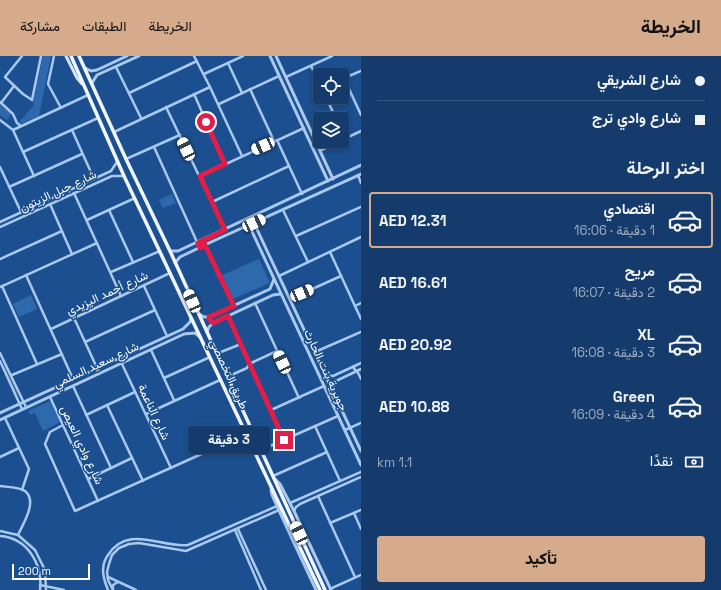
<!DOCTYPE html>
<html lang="ar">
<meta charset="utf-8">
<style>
body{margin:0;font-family:"Space Grotesk",Vazirmatn,sans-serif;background:#1d4271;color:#f1f3f6;direction:rtl;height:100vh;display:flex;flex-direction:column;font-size:15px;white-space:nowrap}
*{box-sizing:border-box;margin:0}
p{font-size:13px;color:#9dadc1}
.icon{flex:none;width:22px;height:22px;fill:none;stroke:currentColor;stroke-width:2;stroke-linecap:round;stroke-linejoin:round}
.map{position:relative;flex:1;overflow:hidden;direction:ltr}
.details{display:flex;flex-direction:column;background:#143b6b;width:360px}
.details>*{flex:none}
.hud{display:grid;align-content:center;height:88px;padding:0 16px;background:#143b6b}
.fabs{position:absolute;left:313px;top:12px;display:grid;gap:8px}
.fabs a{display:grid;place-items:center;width:36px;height:36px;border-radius:4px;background:#143b6b;box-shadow:0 2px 6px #0003,0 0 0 1px #33557e;font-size:20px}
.scale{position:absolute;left:12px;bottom:10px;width:78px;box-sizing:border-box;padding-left:4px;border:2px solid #fff;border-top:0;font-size:11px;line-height:14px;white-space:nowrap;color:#fff;-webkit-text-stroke:3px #1b4f8f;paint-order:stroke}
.end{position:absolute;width:18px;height:18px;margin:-9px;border:5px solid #e11d48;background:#fff;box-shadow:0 0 0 2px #fff}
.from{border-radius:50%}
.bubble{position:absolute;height:28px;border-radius:4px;background:#143b6b;box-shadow:0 2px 6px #0003,0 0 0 1px #33557e;font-size:13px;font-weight:800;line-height:28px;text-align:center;direction:rtl}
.car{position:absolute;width:12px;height:24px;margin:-12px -6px;border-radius:5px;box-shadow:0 0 3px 1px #0007;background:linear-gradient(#fff 24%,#345 0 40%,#fff 0 76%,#345 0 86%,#fff 0)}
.hud b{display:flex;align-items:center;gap:14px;height:38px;font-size:15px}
.hud b+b{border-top:1px solid #33557e}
.hud i{width:10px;height:10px;background:#f1f3f6}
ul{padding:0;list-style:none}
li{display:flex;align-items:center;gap:12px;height:56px;margin:0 8px 6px;padding:0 8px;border:2px solid transparent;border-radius:4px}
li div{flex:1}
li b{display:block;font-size:15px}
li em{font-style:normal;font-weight:800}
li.current{border-color:#d6ab8b}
li>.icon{width:36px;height:36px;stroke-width:1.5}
h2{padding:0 16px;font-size:18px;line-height:48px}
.pay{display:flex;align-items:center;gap:10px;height:44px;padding:0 16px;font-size:15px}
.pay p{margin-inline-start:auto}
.primary-button{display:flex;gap:8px;margin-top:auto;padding:8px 16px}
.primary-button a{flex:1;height:46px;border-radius:4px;background:#d6ab8b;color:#111;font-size:16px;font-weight:800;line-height:46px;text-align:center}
header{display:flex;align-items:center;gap:24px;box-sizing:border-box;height:56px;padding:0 20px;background:#d6ab8b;color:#111}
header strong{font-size:19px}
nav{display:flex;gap:22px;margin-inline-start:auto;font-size:14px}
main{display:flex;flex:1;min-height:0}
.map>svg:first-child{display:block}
.green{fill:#2e69ad}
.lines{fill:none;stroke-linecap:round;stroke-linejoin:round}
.river{stroke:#3c6290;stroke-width:4.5}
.minor{stroke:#a9c9ee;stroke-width:2.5}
.tertiary{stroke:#a9c9ee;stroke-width:3}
.secondary{stroke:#d6e6fa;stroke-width:3}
.primary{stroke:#f0f6ff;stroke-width:3.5}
.route{stroke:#e11d48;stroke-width:5}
.labels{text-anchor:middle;stroke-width:3;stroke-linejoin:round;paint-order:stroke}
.street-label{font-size:12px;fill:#fff;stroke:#1b4f8f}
</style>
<header>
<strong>الخريطة</strong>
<nav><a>الخريطة</a><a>الطبقات</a><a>مشاركة</a></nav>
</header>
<main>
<section class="details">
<div class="hud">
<b><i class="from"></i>شارع الشريقي</b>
<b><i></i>شارع وادي ترج</b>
</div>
<h2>اختر الرحلة</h2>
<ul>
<li class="current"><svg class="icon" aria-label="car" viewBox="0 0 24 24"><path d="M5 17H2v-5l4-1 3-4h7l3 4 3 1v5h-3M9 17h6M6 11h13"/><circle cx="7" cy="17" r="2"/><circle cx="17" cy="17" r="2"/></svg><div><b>اقتصادي</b><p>1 دقيقة · 16:06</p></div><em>AED 12.31</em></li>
<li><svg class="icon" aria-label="car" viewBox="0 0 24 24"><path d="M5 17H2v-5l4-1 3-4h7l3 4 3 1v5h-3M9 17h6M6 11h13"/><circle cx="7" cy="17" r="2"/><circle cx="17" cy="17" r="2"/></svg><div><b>مريح</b><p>2 دقيقة · 16:07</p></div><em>AED 16.61</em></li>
<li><svg class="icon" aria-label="car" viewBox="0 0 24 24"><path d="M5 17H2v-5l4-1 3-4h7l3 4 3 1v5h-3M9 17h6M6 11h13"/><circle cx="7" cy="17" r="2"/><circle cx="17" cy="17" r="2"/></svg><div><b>XL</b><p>3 دقيقة · 16:08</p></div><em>AED 20.92</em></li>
<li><svg class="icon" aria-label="car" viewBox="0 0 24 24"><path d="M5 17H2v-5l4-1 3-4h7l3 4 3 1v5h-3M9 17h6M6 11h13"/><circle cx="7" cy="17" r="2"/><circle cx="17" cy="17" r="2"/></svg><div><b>Green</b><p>4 دقيقة · 16:09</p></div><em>AED 10.88</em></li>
</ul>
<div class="pay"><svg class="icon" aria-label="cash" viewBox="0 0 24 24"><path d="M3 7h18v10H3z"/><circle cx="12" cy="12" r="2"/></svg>نقدًا<p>1.1 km</p></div>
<div class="primary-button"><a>تأكيد</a></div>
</section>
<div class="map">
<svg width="361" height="534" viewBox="0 0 361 534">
<rect width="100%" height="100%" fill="#1b4f8f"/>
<g class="green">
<polygon points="43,0 51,0 39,60 21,68 19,66 34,49 33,47"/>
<polygon points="0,49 11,58 7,64 0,59"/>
<polygon points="172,138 176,147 163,152 159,144"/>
<polygon points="259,203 270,227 233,243 222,219"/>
<polygon points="31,239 37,253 19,261 13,248"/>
<polygon points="50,345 60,366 43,375 35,357 30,359 28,355"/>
</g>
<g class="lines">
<polyline class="river" points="5,312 16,335"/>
<g class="minor">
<polyline points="22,0 5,21 23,38 32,44 41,0"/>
<polyline points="54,0 48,28 61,52"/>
<polyline points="194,0 210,31 242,100"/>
<polyline points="228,7 242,37"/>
<polyline points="311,10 320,28"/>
<polyline points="116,11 141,62"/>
<polyline points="204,18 243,0"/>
<polyline points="286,21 332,0"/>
<polyline points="344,22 361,59"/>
<polyline points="342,23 361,15"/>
<polyline points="250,33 274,85"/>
<polyline points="129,37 197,5"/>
<polyline points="194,38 225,108"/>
<polyline points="326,41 336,63"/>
<polyline points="0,46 13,58 17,67 21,70"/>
<polyline points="1,47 14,30"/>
<polyline points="219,48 279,20"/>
<polyline points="166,51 225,174"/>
<polyline points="0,64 13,74 34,120"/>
<polyline points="13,74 88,39"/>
<polyline points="72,74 94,123"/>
<polyline points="114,76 210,31"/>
<polyline points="342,77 345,83"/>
<polyline points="277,84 302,138"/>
<polyline points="342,84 361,75"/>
<polyline points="154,91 197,186"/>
<polyline points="320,95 340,85"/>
<polyline points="23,96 98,62"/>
<polyline points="126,103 180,79"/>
<polyline points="0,111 21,156"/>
<polyline points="358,119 361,127"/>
<polyline points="200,120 304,72"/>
<polyline points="9,131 82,98"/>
<polyline points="74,137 121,240"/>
<polyline points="212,146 289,110"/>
<polyline points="50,148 72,198"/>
<polyline points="109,154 133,206"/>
<polyline points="283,154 308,206"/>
<polyline points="87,164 135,142"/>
<polyline points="0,166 111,115 117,106"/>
<polyline points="0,171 112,120 124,120"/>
<polyline points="296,180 361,151"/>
<polyline points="205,189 234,249"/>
<polyline points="330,196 361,263"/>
<polyline points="0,203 62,175"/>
<polyline points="111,216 160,195"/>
<polyline points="26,219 73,323"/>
<polyline points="279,220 361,181"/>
<polyline points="2,230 37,308"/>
<polyline points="144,230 167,280"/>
<polyline points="0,231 97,187"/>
<polyline points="290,243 341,220"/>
<polyline points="255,247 299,342"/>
<polyline points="355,250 361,247"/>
<polyline points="228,260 285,384"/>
<polyline points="74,262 97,312"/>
<polyline points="51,273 170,217"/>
<polyline points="85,286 155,254"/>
<polyline points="151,294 174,344"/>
<polyline points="315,296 361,276"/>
<polyline points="0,297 26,351"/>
<polyline points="216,298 241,288"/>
<polyline points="0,305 22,353"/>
<polyline points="122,308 171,412"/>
<polyline points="354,310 354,313 357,315 361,323"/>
<polyline points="12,319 62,298"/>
<polyline points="325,319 333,320 361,307"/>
<polyline points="227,321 247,312 249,308 277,295"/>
<polyline points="164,322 210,301"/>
<polyline points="73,330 111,412"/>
<polyline points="332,333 336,325 361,313"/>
<polyline points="50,341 98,445"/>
<polyline points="107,349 143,425"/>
<polyline points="271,354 324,330"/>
<polyline points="146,358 220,324"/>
<polyline points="86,359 135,336"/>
<polyline points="5,362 29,413 22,434"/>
<polyline points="63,369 50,376 45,388 75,455 246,378"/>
<polyline points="315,370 340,425"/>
<polyline points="345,374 361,367"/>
<polyline points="261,394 338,360"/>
<polyline points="0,401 19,392"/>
<polyline points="273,420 327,396"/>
<polyline points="88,423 132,402"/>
<path d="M0,430C7,431 19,431 25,435C38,445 23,468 18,479"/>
<polyline points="318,440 355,521"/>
<polyline points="290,447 361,416"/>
<polyline points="294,455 296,451 300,448 361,421"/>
<polyline points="354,457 361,473"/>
<polyline points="330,467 361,454"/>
<polyline points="238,473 266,534"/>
<polyline points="235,474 261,534"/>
<polyline points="0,475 18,479 35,494 45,514 46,534"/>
<path d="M0,480C28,482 43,509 40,534"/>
<polyline points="108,521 136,534"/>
<polyline points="40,529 64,534"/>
<polyline points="113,533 113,529 118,526"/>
<polyline points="330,533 361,519"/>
<path d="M108,534C103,522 100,510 108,499C128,468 160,492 188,489L277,450"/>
<polyline points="113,534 108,524 107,516 109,508 112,499 119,492 129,488 139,487 186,495 279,454"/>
</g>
<g class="tertiary">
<polyline points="270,0 328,125"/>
<polyline points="276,0 333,123"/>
<polyline points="85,12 91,15 97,14 127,0"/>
<polyline points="92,27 97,19 139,0"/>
<polyline points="254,167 361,395"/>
<polyline points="249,169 361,409"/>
<polyline points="170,195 178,195 361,109"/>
<polyline points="175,207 180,201 209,187 361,118"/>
<polyline points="199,258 204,261 209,261 270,233 274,223"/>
<polyline points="207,276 209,271 213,267 273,239 281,238"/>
<polyline points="0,357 183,273 190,266 191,262"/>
<polyline points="0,364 184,278 195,277 200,281"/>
<polyline points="275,423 280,428 294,455 331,534"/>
<polyline points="271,434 272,439 281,459 316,534"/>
</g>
<polyline class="secondary" points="66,0 77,22 82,28"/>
<g class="primary">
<polyline points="71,0 124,120 320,534"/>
<polyline points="79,0 126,103 170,195 325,534"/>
</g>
</g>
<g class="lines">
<polyline class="route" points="206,66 225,108 200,120 225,174 198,187 200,192 205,189 234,250 209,261 209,263 213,267 228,260 284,384"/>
</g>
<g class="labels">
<g class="street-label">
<text transform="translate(58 135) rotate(-25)" y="4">شارع جبل الزيتون</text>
<text transform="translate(107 237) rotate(-25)" y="4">شارع أحمد اليزيدي</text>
<text transform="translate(96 309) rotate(-25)" y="4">شارع سعيد السلمي</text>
<text transform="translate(326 314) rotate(65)" y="4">جويرية بنت الحارث</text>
<text transform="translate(229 318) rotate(65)" y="4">طريق التخصصي</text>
<text transform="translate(154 356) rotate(65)" y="4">شارع الناعمة</text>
<text transform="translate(82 389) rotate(65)" y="4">شارع وادي العيص</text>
</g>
</g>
</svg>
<div class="fabs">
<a><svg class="icon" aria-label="locate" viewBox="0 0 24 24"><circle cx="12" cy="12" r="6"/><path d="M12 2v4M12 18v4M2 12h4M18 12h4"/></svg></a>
<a><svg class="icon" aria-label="layers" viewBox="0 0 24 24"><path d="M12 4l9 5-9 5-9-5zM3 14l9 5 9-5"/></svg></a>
</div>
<div class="scale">200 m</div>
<i class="end from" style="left:206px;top:66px"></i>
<i class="end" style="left:284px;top:384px"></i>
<div class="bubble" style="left:188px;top:370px;width:82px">3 دقيقة</div>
<i class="car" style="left:263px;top:90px;rotate:246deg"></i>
<i class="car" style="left:186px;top:93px;rotate:334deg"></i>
<i class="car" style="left:254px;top:167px;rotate:65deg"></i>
<i class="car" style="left:302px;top:237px;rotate:66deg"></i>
<i class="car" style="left:192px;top:245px;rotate:336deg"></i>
<i class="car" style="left:282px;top:306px;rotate:335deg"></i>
<i class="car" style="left:299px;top:477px;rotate:335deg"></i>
</div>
</main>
